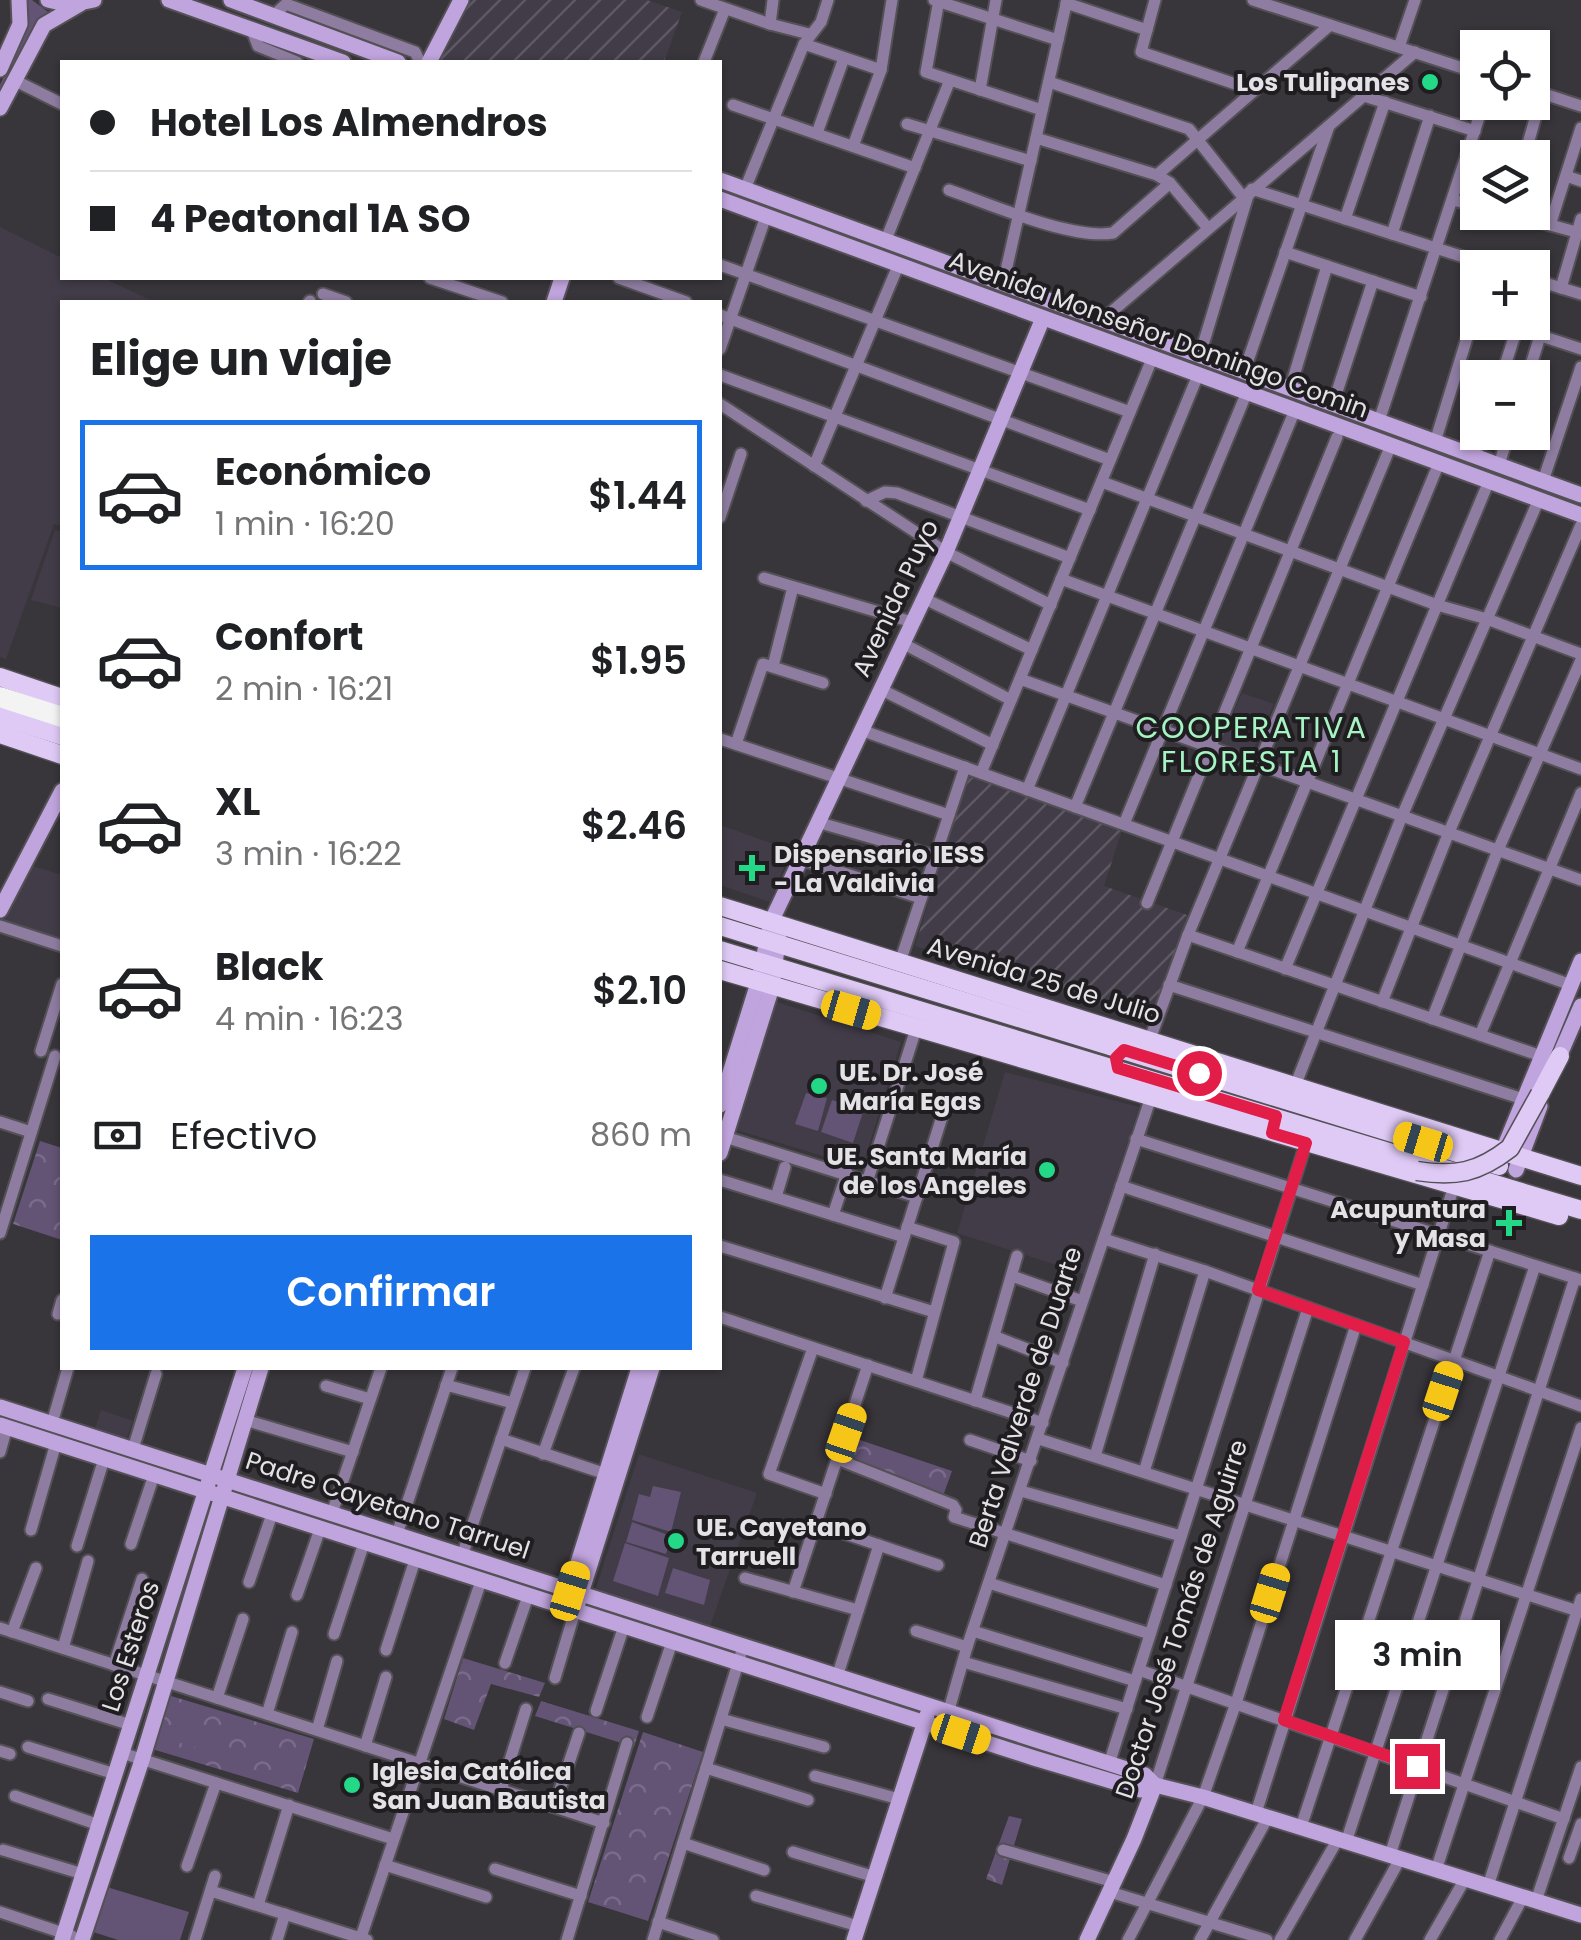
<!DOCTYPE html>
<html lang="es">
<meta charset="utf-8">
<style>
body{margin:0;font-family:Poppins,sans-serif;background:#f2f2f2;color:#202124;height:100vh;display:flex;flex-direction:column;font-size:38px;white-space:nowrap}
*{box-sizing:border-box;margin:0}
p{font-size:32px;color:#757577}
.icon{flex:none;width:55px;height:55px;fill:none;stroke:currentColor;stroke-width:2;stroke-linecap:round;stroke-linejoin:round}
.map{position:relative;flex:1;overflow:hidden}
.sheet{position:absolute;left:60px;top:300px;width:662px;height:1070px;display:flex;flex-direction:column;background:#fff;border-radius:0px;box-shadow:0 2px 8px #0004}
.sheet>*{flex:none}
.top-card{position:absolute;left:60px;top:60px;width:662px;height:220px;border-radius:0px;box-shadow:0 2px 8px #0004;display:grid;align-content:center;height:220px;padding:0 30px;background:#fff}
.fabs{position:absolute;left:1460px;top:30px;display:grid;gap:20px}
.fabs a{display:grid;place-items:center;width:90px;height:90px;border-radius:0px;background:#fff;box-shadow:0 2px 8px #0004;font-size:50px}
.end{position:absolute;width:45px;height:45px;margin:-22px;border:12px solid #e11d48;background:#fff;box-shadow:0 0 0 5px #fff}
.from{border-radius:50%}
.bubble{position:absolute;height:70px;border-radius:0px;background:#fff;box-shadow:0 2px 8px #0004;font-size:32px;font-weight:600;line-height:70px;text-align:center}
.car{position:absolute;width:30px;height:60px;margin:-30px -15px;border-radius:12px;box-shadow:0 0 8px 2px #0007;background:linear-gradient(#f5c518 24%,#345 0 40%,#f5c518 0 76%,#345 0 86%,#f5c518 0)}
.top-card b{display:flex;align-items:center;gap:35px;height:95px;font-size:38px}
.top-card b+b{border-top:2px solid #e0e0e0}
.top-card i{width:25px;height:25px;background:#202124}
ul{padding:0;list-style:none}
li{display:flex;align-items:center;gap:30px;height:150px;margin:0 20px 15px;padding:0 10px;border:5px solid transparent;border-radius:0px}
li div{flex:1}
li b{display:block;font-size:38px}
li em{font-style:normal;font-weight:600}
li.current{border-color:#1a73e8}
li>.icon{width:90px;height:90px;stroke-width:1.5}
h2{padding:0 30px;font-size:45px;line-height:120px}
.pay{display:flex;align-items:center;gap:25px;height:110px;padding:0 30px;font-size:38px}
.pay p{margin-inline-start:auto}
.cta{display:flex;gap:20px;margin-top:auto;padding:20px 30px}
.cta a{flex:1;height:115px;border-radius:0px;background:#1a73e8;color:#fff;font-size:40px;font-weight:600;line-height:115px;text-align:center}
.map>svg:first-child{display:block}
.built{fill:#423c48}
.industrial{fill:url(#industrial-furrows)}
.grass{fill:url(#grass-tufts)}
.park{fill:url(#park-crowns)}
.garden{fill:#635375}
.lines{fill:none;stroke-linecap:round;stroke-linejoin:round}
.street-casing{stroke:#545156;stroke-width:15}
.secondary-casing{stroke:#545156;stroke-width:19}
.primary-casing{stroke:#545156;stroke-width:21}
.highway-casing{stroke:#545156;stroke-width:24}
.street{stroke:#8e7da1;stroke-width:11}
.secondary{stroke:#c0a4dd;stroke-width:15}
.primary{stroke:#dfcaf6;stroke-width:18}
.highway{stroke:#f3f3f3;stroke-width:20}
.primary-bridge-casing{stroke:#545156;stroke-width:21;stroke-linecap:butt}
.primary-bridge{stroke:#dfcaf6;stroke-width:18}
.route{stroke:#e11d48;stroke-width:12}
.poi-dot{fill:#23d886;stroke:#1f1d20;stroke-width:4}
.labels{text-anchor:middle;stroke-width:8;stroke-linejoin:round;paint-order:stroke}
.poi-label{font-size:25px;font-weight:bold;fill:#e4e2e6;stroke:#1f1d20;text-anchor:start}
.street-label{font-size:25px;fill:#e4e2e6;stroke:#1f1d20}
.quarter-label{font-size:30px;letter-spacing:2.5px;fill:#a6f3c3;stroke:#1f1d20}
</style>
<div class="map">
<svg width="1581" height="1940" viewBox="0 0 1581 1940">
<defs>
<pattern id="industrial-furrows" width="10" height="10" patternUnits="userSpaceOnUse" patternTransform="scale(2.5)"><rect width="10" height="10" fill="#423c48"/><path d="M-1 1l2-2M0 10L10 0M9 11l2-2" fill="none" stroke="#5d5862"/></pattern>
<pattern id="grass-tufts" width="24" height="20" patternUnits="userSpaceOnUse" patternTransform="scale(2.5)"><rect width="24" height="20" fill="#635375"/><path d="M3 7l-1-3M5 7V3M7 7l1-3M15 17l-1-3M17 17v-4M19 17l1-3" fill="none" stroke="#796b89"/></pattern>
<pattern id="park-crowns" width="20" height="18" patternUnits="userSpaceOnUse" patternTransform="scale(2.5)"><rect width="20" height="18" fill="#635375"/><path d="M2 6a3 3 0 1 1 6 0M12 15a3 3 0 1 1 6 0" fill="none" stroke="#796b89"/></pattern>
</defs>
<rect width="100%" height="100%" fill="#38353b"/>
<g class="built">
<polygon points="0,227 62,258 62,278 103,278 155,302 62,302 62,526 54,524 6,659 0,657"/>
<polygon points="55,530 62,532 62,608 31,600"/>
<polygon points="1242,693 1274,704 1251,755 1220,744"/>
<polygon points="720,825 791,850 770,902 720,885"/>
<polygon points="30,865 62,875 62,941 0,921"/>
<polygon points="777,1002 901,1042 862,1168 737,1130"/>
<polygon points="1005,1072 1139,1107 1084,1274 957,1233"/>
<polygon points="101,1410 133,1421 125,1442 94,1431"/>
<polygon points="639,1454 757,1493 710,1626 596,1588"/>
</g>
<g class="industrial">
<polygon points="467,0 647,0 682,12 664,62 434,62"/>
<polygon points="967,776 1122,830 1104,886 1190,916 1150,1022 915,946"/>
</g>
<polygon class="grass" points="27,0 32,0 51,14 34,29 0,95 0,85 28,23"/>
<g class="park">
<polygon points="40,1141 62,1148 62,1240 13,1224"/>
<polygon points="854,1438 952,1471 943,1496 847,1458"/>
<polygon points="463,1658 545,1683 539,1697 491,1684 474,1730 444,1719"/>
<polygon points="168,1695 314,1739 298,1793 152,1749"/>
<polygon points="541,1701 639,1731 634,1747 535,1716"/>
<polygon points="643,1732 703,1752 648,1921 588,1902"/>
<polygon points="1009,1816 1022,1819 1002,1885 986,1879"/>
</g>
<g class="garden">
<polygon points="806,1093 827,1098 818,1131 795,1124"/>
<polygon points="832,1100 864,1109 853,1143 821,1132"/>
<polygon points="653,1486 681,1492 671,1532 632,1520 639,1494 650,1497"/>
<polygon points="632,1522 671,1536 666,1554 626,1542"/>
<polygon points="625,1543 669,1558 658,1596 613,1581"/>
<polygon points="673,1568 710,1580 704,1605 665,1593"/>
<polygon points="178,1719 215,1729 208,1751 171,1740"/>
<polygon points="107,1887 189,1912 180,1940 118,1940 93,1932"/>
</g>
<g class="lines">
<g class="street-casing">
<g id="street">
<polyline points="701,0 770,24 809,34"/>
<polyline points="934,0 1058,40"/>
<polyline points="939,0 926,72 1042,110"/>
<polyline points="1155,0 1141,52 1253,90"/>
<polyline points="1253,0 1478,73"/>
<polyline points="1066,3 1147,30"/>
<polyline points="273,16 286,4 415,52 420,62"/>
<polyline points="770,24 773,0"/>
<polyline points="252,30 258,46 297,62"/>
<polyline points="804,44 881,70"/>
<polyline points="1399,47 1415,0"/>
<polyline points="704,62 725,9"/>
<polyline points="14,80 62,104"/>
<polyline points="1049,82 1189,129 1243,197"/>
<polyline points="980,90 996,0"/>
<polyline points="1532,90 1581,106"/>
<polyline points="1364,96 1475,131"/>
<polyline points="733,105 915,168"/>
<polyline points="907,124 1031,161"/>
<polyline points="817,133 844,58"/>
<polyline points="1036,138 1157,175 1170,183 1207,227"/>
<polyline points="853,146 881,70 892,0"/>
<polyline points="1524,158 1542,94"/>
<polyline points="1157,175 1330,25"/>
<polyline points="1566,176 1581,181"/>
<polyline points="745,189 804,44 821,22 828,0"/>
<polyline points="1252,189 1498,268"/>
<path d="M949,190C990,204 1071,240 1113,233L1170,183"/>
<polyline points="1453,200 1478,206"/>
<polyline points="1503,212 1576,232"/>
<polyline points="1345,219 1385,102"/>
<polyline points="1550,225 1581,128"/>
<polyline points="1392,234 1430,116"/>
<polyline points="885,242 950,80"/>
<polyline points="1285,252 1421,297"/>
<polyline points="720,265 1130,412"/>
<polyline points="430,278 502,302"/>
<polyline points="619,278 686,302"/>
<polyline points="1532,279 1581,294"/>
<polyline points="1003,284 1067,0"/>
<polyline points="1561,288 1581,219"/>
<polyline points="323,294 346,302"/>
<polyline points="309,302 310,301"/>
<polyline points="720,315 1110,460"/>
<polyline points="1102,320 1415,52"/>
<polyline points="1517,328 1581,349"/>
<polyline points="720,349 766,216"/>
<polyline points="1200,355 1249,192"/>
<polyline points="1244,372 1329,126"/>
<polyline points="720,375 1090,510"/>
<polyline points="1501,378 1519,322"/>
<polyline points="1527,378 1540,336"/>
<polyline points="1290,389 1327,266"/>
<polyline points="720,404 946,552 1051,605"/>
<polyline points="1333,404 1373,281"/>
<polyline points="1379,421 1484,102"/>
<polyline points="1435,442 1478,302"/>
<polyline points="1475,457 1483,432"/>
<polyline points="1499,465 1509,432"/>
<polyline points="814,466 898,266"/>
<polyline points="1543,481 1581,367"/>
<polyline points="1102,482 1437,605 1487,619 1581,654"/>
<polyline points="866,501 885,492 897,493 1070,558"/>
<polyline points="720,517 741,454"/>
<polyline points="764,578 912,622"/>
<polyline points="1061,579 1581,769"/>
<polyline points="923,598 1032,650"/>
<polyline points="902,643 1011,700"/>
<polyline points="773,666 793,587"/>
<polyline points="1020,679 1581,880"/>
<polyline points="880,689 993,745"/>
<polyline points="861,730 1571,985"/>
<polyline points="720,739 949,815"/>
<polyline points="736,744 763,664 823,683"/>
<polyline points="981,773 1152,359"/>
<polyline points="1027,790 1198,375"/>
<polyline points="1075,807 1247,392"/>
<polyline points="817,822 935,856"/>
<polyline points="1124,824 1295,410"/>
<polyline points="800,859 921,898"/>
<polyline points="1147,903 1337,437"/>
<polyline points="0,926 62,946"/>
<polyline points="1188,935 1541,1056"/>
<polyline points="1237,952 1439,463"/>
<polyline points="900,962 965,767"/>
<polyline points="1285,969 1489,481"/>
<polyline points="1169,985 1523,1099"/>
<polyline points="1382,1002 1449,832 1581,525"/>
<polyline points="1432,1019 1498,850 1581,660"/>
<polyline points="1480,1035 1581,793"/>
<polyline points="1150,1039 1188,935 1391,445"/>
<polyline points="41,1051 62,984"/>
<polyline points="1295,1086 1402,816 1539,499"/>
<polyline points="0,1122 31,1132"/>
<polyline points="725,1137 917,1197"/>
<polyline points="1136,1139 1581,1280"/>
<polyline points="868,1179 916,1029"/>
<polyline points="720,1180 904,1237"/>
<polyline points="1121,1186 1423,1285"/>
<polyline points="776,1197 785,1167"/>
<polyline points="833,1215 847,1173"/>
<polyline points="907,1227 954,1242 916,1381"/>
<polyline points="0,1233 55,1056"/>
<polyline points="1104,1239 1205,1271 1581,1406"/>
<polyline points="720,1246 934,1312"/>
<polyline points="1012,1276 1082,1301"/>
<polyline points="885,1298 946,1104"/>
<polyline points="58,1314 62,1300"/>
<polyline points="720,1317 1043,1423"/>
<polyline points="996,1337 1063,1363"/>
<polyline points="813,1348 769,1474 826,1494"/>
<polyline points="446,1385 513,1403"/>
<polyline points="326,1386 370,1399"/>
<polyline points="975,1401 1017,1256"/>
<polyline points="245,1420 353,1452"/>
<polyline points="52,1423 68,1368"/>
<polyline points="501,1439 606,1474"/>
<polyline points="1039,1439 1581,1612"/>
<polyline points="970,1440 1031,1461"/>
<polyline points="133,1449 156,1374"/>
<polyline points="0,1452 7,1427"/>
<polyline points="543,1454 574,1368"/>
<polyline points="1095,1456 1155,1254"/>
<polyline points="837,1459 953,1505 956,1510 954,1517 1166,1585"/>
<polyline points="1144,1472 1205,1271"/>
<polyline points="1021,1491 1181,1536"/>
<polyline points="332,1513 381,1368"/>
<polyline points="816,1524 938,1565"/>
<polyline points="31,1530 56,1443"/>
<polyline points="397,1534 452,1368"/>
<polyline points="131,1544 154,1475"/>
<polyline points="77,1546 104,1459"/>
<polyline points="462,1556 525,1368"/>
<polyline points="745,1578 858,1610"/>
<polyline points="249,1582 272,1514"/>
<polyline points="989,1583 1150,1634"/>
<polyline points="793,1592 868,1365"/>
<polyline points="297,1595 320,1529"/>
<polyline points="0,1628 604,1823"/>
<polyline points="916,1631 967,1647"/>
<polyline points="973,1631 1135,1681"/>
<polyline points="12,1632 36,1568"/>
<polyline points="334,1634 364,1543"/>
<polyline points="63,1648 88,1561"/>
<polyline points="386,1650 415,1560"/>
<polyline points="963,1662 1127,1709"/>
<polyline points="505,1663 528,1596"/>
<polyline points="114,1665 142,1579"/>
<polyline points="1139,1670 1564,1819"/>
<polyline points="837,1677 879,1545"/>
<polyline points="555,1678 575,1611"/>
<polyline points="0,1692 28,1701"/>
<polyline points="217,1698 243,1619"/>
<polyline points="48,1699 131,1725"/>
<polyline points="596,1711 624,1626"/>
<polyline points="948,1713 967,1647 1151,1097"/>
<polyline points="267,1714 292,1632"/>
<polyline points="647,1717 672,1642"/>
<polyline points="721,1719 824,1747"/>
<polyline points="317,1730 337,1661"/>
<polyline points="365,1746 386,1677"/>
<polyline points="28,1747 115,1774"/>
<polyline points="0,1751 10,1754"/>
<polyline points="122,1753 393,1839"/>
<polyline points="1109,1764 1306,1143"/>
<polyline points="706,1768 808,1800"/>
<polyline points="815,1776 899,1799"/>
<polyline points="1155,1785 1308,1308"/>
<polyline points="501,1789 526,1709"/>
<polyline points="15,1796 99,1825"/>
<polyline points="554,1807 579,1733"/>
<polyline points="1256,1813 1454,1186"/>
<polyline points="1301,1827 1490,1251"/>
<polyline points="1346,1842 1535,1266"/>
<polyline points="683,1843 764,1870"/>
<polyline points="3,1850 83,1874"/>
<polyline points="1003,1850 1114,1882"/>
<polyline points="793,1852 875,1877"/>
<polyline points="1390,1855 1575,1278"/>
<polyline points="1569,1858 1581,1824"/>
<polyline points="385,1865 486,1897"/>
<polyline points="187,1866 216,1783"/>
<polyline points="495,1869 581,1896"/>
<polyline points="1436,1870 1581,1428"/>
<polyline points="1488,1886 1581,1599"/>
<polyline points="211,1891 367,1940"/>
<polyline points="1110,1892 1267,1940"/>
<polyline points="756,1896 858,1926"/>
<polyline points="1536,1901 1581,1767"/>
<polyline points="258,1905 289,1805"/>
<polyline points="0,1912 72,1936"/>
<polyline points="658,1922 713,1940"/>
<polyline points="195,1940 215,1876"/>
<polyline points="277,1940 285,1914"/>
<polyline points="360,1940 481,1581"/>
<polyline points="567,1940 627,1743"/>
<polyline points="653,1940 743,1647"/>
<polyline points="1128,1940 1203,1797 1236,1703 1356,1325"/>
<polyline points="1200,1940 1268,1817"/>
<polyline points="1280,1940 1338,1839"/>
<polyline points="1355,1940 1400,1859"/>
<polyline points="1430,1940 1465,1879"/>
<polyline points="1500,1940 1523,1897"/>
</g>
</g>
<g class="secondary-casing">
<g id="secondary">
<polyline points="48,0 69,5 94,0"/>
<polyline points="169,0 343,62"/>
<polyline points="231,0 398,62"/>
<polyline points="429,62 461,0"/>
<polyline points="0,69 20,24 19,0"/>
<polyline points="0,108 44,25 80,4"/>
<polyline points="720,180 1581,495"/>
<polyline points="720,199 1581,515"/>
<polyline points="554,302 562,278"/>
<polyline points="0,910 62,791"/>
<polyline points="1555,1066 1581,1006"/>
<polyline points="720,1105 758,983 771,922 946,552 1043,318"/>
<polyline points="1506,1143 1581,961"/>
<polyline points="720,1153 772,987 779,934"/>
<polyline points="1516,1170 1540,1106"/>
<polyline points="0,1407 1145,1775 1155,1785 1203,1797 1581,1915"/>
<polyline points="0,1425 1034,1758 1141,1790 1155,1785"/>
<polyline points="567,1598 639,1368"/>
<polyline points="578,1603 652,1368"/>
<polyline points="62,1940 245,1368"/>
<polyline points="82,1940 142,1760 261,1368"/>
<polyline points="854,1940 927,1715"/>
<polyline points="1087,1940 1134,1839 1155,1785"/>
</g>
</g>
<g class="primary-casing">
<g id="primary">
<polyline points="0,677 62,698"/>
<polyline points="0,716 62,736"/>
<polyline points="0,734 62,755"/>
<polyline points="720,906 1581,1176"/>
<polyline points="720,926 1499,1166"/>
<polyline points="720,950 1581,1210"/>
<polyline points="720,970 1559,1216"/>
<polyline points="1540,1094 1560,1056"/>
</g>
</g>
<g class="highway-casing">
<polyline id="highway" points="0,697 62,717"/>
</g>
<use href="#street" class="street"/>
<use href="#secondary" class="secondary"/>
<use href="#primary" class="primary"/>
<use href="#highway" class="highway"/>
<g class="primary-bridge-casing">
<path id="primary-bridge" d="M1417,1171C1455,1177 1478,1173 1510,1148L1540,1094"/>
</g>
<use href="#primary-bridge" class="primary-bridge"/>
</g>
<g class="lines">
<polyline class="route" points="1199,1073 1124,1050 1116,1058 1118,1068 1276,1116 1272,1133 1306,1143 1258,1290 1404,1342 1284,1720 1417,1766"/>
</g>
<g class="poi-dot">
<circle cx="1430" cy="82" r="10"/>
<path d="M747 853h10v10h10v10h-10v10h-10v-10h-10v-10h10z"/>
<circle cx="819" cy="1086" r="10"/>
<circle cx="1047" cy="1170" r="10"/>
<path d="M1504 1208h10v10h10v10h-10v10h-10v-10h-10v-10h10z"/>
<circle cx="676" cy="1541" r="10"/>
<circle cx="352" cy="1785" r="10"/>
</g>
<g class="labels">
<g class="poi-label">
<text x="1410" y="91" text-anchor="end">Los Tulipanes</text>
<text x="774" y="863">Dispensario IESS<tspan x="774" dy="29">- La Valdivia</tspan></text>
<text x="839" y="1081">UE. Dr. José<tspan x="839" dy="29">María Egas</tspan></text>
<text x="1027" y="1165" text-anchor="end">UE. Santa María<tspan x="1027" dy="29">de los Angeles</tspan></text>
<text x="1486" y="1218" text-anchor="end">Acupuntura<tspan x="1486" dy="29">y Masa</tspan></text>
<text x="696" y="1536">UE. Cayetano<tspan x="696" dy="29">Tarruell</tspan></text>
<text x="372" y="1780">Iglesia Católica<tspan x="372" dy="29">San Juan Bautista</tspan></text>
</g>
<g class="street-label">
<text transform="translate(1159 334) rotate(20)" y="9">Avenida Monseñor Domingo Comin</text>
<text transform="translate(895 598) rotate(-65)" y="9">Avenida Puyo</text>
<text transform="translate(1044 980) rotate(17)" y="9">Avenida 25 de Julio</text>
<text transform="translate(1025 1397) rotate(-72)" y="9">Berta Valverde de Duarte</text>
<text transform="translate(388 1505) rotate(18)" y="9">Padre Cayetano Tarruel</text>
<text transform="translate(1181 1619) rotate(-72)" y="9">Doctor José Tomás de Aguirre</text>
<text transform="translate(130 1646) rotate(-72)" y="9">Los Esteros</text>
</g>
<g class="quarter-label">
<text x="1252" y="738">COOPERATIVA<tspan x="1252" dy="34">FLORESTA 1</tspan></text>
</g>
</g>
</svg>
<div class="fabs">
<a><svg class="icon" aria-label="locate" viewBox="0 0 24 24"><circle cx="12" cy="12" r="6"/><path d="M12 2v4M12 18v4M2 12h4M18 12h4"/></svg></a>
<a><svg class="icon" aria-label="layers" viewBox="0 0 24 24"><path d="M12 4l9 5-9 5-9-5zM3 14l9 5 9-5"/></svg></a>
<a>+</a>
<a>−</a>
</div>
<i class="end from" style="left:1199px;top:1073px"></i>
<i class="end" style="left:1417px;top:1766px"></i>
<div class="bubble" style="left:1335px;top:1620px;width:165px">3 min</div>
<i class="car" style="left:851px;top:1010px;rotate:106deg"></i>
<i class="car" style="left:1423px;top:1142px;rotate:287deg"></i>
<i class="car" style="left:1443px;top:1391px;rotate:18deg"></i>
<i class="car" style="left:846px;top:1433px;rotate:19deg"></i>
<i class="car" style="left:570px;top:1591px;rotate:17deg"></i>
<i class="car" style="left:1270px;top:1593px;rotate:17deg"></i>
<i class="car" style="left:961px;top:1734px;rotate:108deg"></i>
<div class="top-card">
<b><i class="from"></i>Hotel Los Almendros</b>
<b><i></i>4 Peatonal 1A SO</b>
</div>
<section class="sheet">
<h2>Elige un viaje</h2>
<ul>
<li class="current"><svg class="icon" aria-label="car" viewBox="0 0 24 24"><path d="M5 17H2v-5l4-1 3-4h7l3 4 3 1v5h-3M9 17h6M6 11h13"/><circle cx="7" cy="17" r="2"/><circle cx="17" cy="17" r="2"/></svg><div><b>Económico</b><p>1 min · 16:20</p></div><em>$1.44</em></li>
<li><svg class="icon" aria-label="car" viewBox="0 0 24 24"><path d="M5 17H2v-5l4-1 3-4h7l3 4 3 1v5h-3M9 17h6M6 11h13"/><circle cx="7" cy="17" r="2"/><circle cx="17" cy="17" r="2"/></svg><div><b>Confort</b><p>2 min · 16:21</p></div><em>$1.95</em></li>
<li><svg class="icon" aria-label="car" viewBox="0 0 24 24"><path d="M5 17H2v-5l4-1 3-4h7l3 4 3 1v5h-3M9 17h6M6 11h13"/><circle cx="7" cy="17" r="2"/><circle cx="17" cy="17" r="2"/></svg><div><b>XL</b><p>3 min · 16:22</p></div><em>$2.46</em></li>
<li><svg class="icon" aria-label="car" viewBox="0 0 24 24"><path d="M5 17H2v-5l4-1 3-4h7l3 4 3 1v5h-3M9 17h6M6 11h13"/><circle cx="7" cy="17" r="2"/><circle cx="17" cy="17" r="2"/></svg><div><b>Black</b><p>4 min · 16:23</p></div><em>$2.10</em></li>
</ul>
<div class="pay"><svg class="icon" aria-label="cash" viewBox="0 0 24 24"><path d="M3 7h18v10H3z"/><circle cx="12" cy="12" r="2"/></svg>Efectivo<p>860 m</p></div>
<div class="cta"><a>Confirmar</a></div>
</section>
</div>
